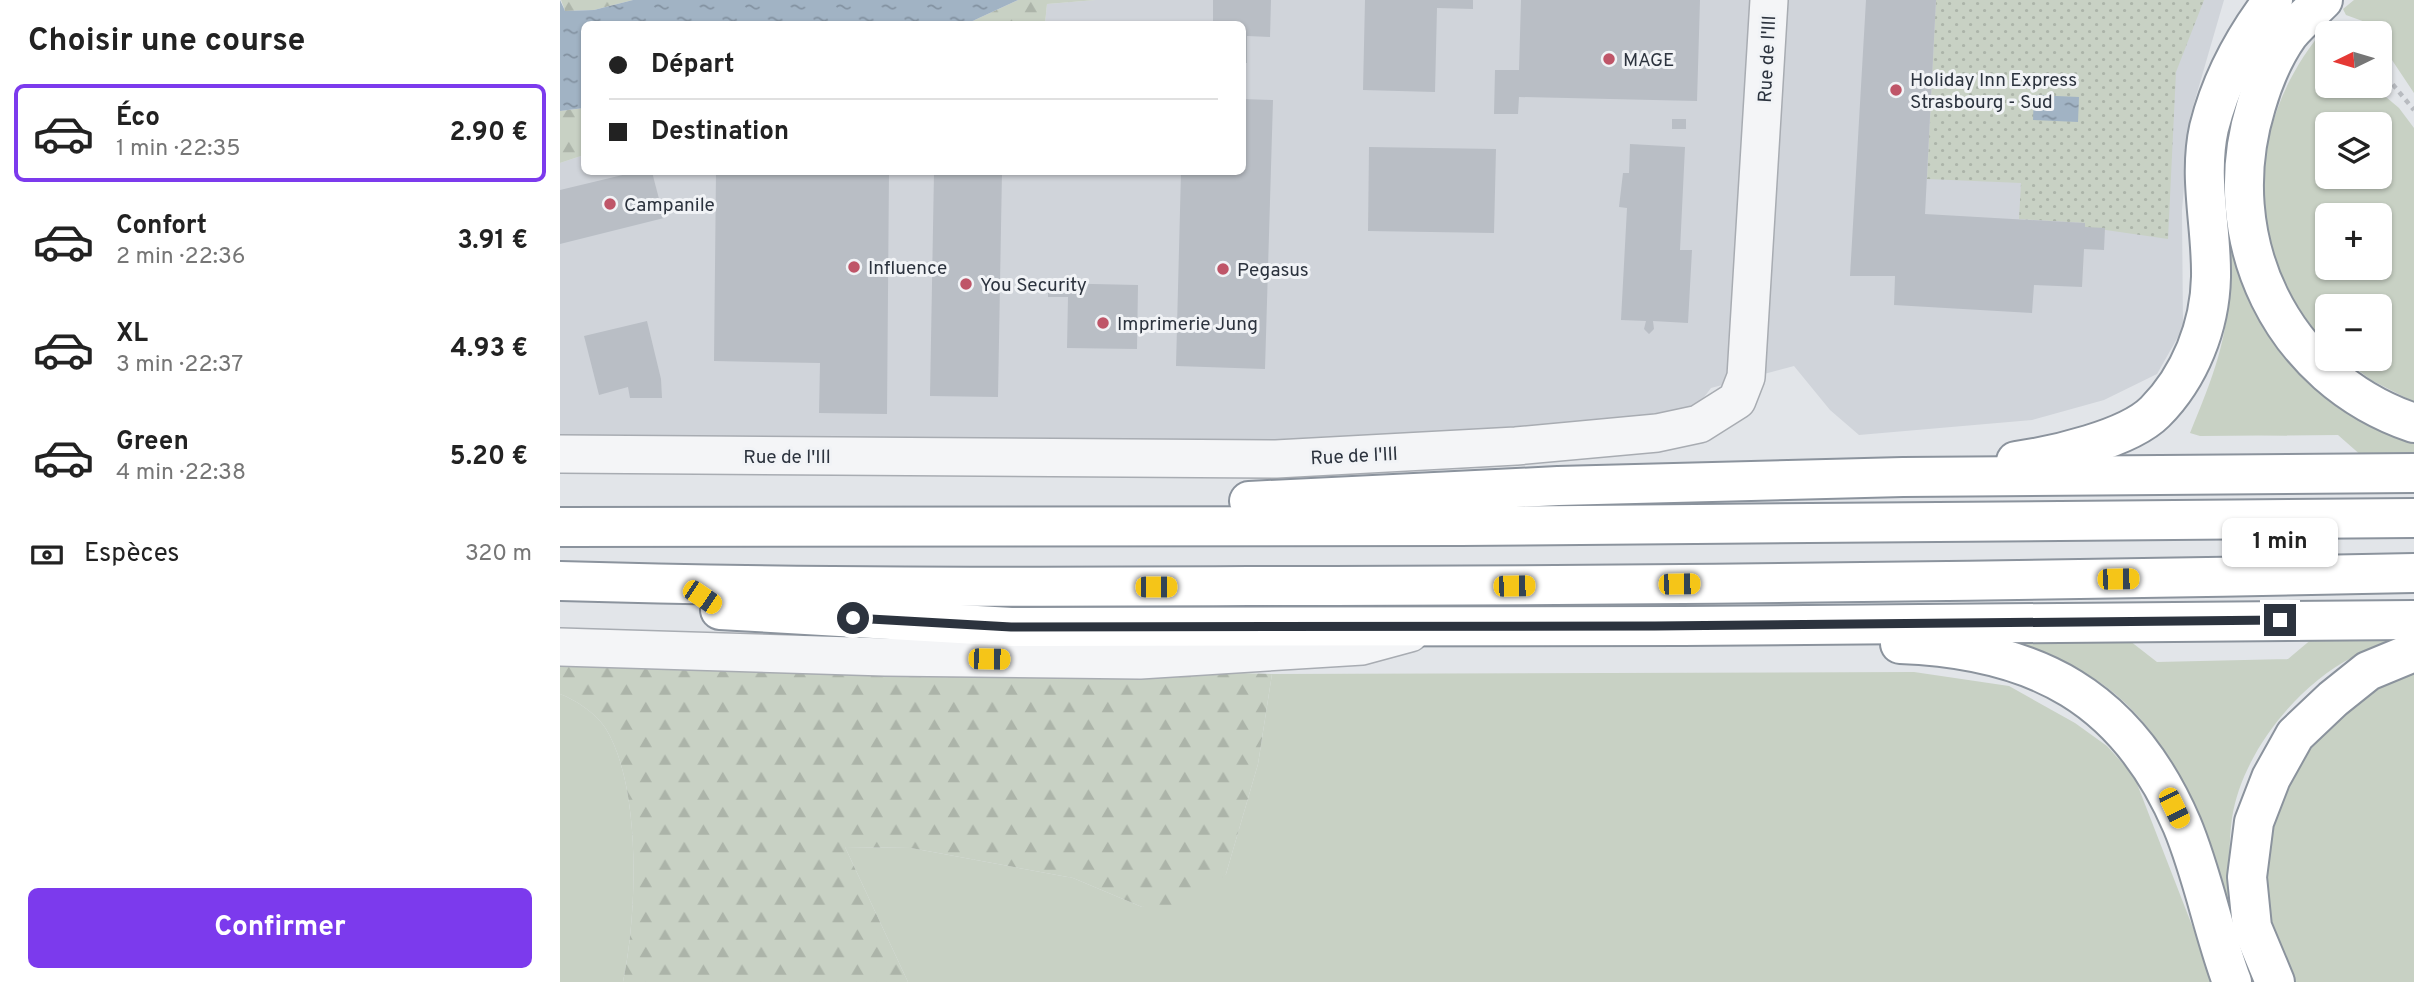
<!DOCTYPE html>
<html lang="fr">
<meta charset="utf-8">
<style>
body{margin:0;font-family:Overpass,sans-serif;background:#f2f2f2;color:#222;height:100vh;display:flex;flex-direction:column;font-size:26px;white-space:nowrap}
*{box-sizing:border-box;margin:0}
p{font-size:23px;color:#767676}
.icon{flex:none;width:38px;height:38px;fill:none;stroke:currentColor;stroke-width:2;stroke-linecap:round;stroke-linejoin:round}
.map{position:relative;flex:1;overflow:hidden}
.drawer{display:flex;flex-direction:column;background:#fff;width:560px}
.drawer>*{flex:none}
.banner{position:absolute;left:21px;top:21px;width:665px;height:154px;border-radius:10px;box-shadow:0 2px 5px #0004;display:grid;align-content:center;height:154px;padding:0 28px;background:#fff}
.needle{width:46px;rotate:265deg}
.tools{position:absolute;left:1755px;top:21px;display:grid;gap:14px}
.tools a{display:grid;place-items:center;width:77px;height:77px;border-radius:10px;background:#fff;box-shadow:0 2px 5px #0004;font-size:35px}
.end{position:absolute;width:32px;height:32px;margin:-16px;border:9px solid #2c333e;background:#fff;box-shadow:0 0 0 4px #fff}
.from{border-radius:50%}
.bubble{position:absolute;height:49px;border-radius:10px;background:#fff;box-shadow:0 2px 5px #0004;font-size:23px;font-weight:700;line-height:49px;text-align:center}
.car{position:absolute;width:21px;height:42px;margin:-21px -10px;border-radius:9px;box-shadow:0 0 5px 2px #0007;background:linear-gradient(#f5c518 24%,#345 0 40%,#f5c518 0 76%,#345 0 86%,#f5c518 0)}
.banner b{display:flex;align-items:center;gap:24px;height:66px;font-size:26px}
.banner b+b{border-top:2px solid #e0e0e0}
.banner i{width:18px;height:18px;background:#222}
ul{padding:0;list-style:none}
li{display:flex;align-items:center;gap:21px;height:98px;margin:0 14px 10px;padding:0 14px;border:4px solid transparent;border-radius:10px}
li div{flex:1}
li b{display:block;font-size:26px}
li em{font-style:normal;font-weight:700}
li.selected{border-color:#7c3aed}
li>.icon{width:63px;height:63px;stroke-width:1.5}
h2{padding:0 28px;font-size:32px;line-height:84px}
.pay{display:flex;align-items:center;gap:18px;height:77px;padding:0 28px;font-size:26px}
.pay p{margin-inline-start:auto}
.cta{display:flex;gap:14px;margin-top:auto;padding:14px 28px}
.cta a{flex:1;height:80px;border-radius:10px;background:#7c3aed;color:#fff;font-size:28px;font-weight:700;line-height:80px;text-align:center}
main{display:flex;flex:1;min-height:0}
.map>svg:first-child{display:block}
.built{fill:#d0d4da}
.green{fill:#c8d1c4;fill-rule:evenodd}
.forest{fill:url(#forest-firs)}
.park{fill:url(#park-dots)}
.water{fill:url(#water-ripples)}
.building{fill:#b9bec5}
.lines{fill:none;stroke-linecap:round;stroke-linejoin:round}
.minor-casing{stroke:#a8acb2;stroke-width:40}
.highway-casing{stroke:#8b939d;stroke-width:42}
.path{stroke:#b8bbc0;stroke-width:4.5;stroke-dasharray:5 5;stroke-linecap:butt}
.minor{stroke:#f4f5f7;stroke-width:37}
.highway{stroke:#fff;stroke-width:38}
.route{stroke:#2c333e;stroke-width:9}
.poi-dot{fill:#bf5568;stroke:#f1f3f6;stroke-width:2.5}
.labels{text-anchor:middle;stroke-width:6;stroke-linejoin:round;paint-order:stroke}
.poi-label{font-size:19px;fill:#2c333e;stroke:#f1f3f6;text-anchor:start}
.street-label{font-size:19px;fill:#2c333e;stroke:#f1f3f6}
</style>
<main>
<section class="drawer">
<h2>Choisir une course</h2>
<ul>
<li class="selected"><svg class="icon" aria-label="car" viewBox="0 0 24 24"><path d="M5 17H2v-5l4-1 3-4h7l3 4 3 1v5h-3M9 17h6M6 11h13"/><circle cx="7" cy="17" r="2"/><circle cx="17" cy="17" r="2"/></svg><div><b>Éco</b><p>1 min · 22:35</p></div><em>2.90 €</em></li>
<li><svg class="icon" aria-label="car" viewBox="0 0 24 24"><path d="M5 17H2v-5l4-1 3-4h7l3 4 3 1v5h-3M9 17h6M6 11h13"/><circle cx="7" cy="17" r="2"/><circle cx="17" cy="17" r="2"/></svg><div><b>Confort</b><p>2 min · 22:36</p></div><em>3.91 €</em></li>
<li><svg class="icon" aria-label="car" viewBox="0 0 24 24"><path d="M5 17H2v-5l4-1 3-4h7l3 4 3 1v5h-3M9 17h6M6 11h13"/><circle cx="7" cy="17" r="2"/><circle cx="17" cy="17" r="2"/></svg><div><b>XL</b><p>3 min · 22:37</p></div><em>4.93 €</em></li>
<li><svg class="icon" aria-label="car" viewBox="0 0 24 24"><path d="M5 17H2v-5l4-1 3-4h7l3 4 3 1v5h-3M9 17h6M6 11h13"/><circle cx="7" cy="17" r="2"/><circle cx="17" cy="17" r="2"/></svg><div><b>Green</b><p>4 min · 22:38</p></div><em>5.20 €</em></li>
</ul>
<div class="pay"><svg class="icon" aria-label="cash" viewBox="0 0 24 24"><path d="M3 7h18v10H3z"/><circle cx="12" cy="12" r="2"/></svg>Espèces<p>320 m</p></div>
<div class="cta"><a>Confirmer</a></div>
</section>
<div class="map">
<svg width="1854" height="982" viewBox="0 0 1854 982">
<defs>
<pattern id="forest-firs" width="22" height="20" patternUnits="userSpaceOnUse" patternTransform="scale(1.75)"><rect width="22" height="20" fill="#c8d1c4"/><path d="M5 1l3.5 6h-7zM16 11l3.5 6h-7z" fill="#acb4a9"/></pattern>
<pattern id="park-dots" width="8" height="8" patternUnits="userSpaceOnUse" patternTransform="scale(1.75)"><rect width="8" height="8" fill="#c8d1c4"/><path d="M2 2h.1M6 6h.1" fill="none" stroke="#acb4a9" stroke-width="1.8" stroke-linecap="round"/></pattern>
<pattern id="water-ripples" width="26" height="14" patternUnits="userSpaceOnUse" patternTransform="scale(1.75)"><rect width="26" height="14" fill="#a1b3c4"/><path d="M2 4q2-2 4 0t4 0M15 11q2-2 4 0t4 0" fill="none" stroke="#8392a1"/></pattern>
</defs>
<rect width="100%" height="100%" fill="#e2e5e9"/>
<polygon class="built" points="536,0 1664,0 1630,117 1622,210 1623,328 1597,374 1544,400 1472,420 1299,435 1270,410 1234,366 1151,388 1132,413 741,455 0,442 0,163 24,155 24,172 682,172 682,24 485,24 487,4"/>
<g class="green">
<polygon points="1794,0 1854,0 1854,93 1820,42 1820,33 1814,33 1808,23 1786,15 1783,9"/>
<path d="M1766,27L1768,86H1813L1839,108L1854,128V402L1811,380L1784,359H1820V306H1768L1767,344C1679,253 1685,120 1766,27ZM1768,124H1820V177H1768ZM1768,215H1820V268H1768Z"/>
<path d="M1667,247H1673C1702,350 1755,405 1854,444V455L1803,457L1778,435L1640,436L1630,433C1658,365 1675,321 1667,247Z"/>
<path d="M1753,638L1832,640C1819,645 1806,650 1793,657C1736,686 1682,754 1672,818C1666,861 1673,903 1678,946C1645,846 1623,726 1521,671C1495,656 1465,650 1436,641H1570L1597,662L1728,659Z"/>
<polygon points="1354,672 1449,686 1515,723 1547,746 1574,776 1654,982 348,982 285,847 351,848 513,878 582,907 666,874 698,764 712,674"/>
<path d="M1854,672V982H1736C1723,956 1712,931 1708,902C1695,804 1760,702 1854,672Z"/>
<path d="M0,694C16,700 37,714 46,729C82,788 77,916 63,982H0Z"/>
</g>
<g class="forest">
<polygon points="1,0 73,0 34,10 5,11"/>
<polygon points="458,0 536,0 487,4 485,24 406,24"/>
<polygon points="24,108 24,155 0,163 0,111"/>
<path d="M0,654L712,674L698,764L666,874L632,904L582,907L513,878L351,848L285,847L348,982H63C77,916 82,788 46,729C37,714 16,700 0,694Z"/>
</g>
<polygon class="park" points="1376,0 1644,0 1616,72 1608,239 1525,227 1525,223 1459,219 1461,183 1367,179"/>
<g class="water">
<polygon points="0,0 5,11 34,10 73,0 458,0 406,24 24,24 24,108 0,111"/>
<polygon points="1474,95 1519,97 1518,122 1473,120"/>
</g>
<g class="building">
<polygon points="653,0 711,0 710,37 687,36 687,63 682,63 682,24 653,24"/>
<polygon points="805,0 913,0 913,9 877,8 875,92 803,90"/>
<polygon points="961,0 1140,0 1137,101 959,97 958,114 934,114 935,70 959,70"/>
<polygon points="1306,0 1376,0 1365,214 1525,223 1525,227 1545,228 1544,250 1524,249 1522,287 1474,285 1472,313 1334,305 1335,276 1290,276"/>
<polygon points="682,99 713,100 705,369 616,366 621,172 682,172"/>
<rect x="1112" y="119" width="14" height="10"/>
<polygon points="1070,144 1125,147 1120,250 1132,250 1128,323 1093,321 1094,329 1089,334 1084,329 1086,321 1061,320 1067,208 1059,207 1063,173 1069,173"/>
<polygon points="809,147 936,149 934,233 808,231"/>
<polygon points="75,172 92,172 104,218 0,244 0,190"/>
<polygon points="156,172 329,172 327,414 259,413 260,363 154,361"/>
<polygon points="374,172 442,172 438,397 370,396"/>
<polygon points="488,283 578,285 577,349 507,348 508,297 488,297"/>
<polygon points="87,321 101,379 102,398 70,398 68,387 39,395 24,336"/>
</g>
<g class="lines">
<g class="minor-casing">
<g id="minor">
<polyline points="0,454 716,459 956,446 1097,433 1139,424 1177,400 1186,377 1209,0"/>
<polyline points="0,647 325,657 580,660 802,646 850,633"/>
</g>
</g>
<g class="highway-casing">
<g id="highway">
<path d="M1763,0C1752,11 1739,22 1729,34C1714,55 1703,82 1696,106C1655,239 1721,378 1854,423"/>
<path d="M1456,461C1493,456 1568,439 1595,412C1630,377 1650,326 1651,277C1652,227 1638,178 1649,128C1661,80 1683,39 1713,0"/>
<polyline points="689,501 998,486 1343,477 1854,473"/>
<polyline points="0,527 900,526 1854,518"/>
<path d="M0,581C230,588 460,587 689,586C1078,586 1466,581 1854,573"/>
<polyline points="160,610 451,627 1123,626 1854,620"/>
<path d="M1340,644C1476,649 1567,697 1622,825C1643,875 1653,931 1672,982"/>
<polyline points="1715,982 1692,927 1687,877 1694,822 1711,778 1735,735 1773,699 1808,671 1854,652"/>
</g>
</g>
<polyline class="path" points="1820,69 1854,110"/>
<use href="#minor" class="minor"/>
<use href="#highway" class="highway"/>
</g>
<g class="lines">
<polyline class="route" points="293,618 451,627 1095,626 1720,620"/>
</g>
<g class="poi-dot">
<circle cx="1049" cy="59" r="7"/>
<circle cx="1336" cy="90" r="7"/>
<circle cx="50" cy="204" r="7"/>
<circle cx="294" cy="267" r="7"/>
<circle cx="663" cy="269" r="7"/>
<circle cx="406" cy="284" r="7"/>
<circle cx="543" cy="323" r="7"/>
</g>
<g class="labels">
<g class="poi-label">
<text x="1063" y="66">MAGE</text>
<text x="1350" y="86">Holiday Inn Express<tspan x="1350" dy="22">Strasbourg - Sud</tspan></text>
<text x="64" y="211">Campanile</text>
<text x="308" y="274">Influence</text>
<text x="677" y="276">Pegasus</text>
<text x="420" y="291">You Security</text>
<text x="557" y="330">Imprimerie Jung</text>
</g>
<g class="street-label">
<text transform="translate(1206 59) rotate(-87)" y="7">Rue de l'Ill</text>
<text transform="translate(794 455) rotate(-3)" y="7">Rue de l'Ill</text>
<text x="227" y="463">Rue de l'Ill</text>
</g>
</g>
</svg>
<div class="tools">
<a><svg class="needle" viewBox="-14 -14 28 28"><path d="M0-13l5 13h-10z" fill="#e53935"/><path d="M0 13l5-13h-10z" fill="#767676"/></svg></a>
<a><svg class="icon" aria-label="layers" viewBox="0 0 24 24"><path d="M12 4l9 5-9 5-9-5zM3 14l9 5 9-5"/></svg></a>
<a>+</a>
<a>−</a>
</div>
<i class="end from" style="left:293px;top:618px"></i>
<i class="end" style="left:1720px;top:620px"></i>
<div class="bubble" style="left:1662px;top:518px;width:116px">1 min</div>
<i class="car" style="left:1558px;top:579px;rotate:89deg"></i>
<i class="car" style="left:1119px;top:584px;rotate:89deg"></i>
<i class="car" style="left:954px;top:586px;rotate:89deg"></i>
<i class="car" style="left:596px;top:587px;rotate:90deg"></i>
<i class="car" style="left:142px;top:597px;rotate:124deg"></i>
<i class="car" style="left:429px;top:659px;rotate:91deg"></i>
<i class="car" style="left:1614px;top:808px;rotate:154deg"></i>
<div class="banner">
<b><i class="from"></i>Départ</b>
<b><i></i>Destination</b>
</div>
</div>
</main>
